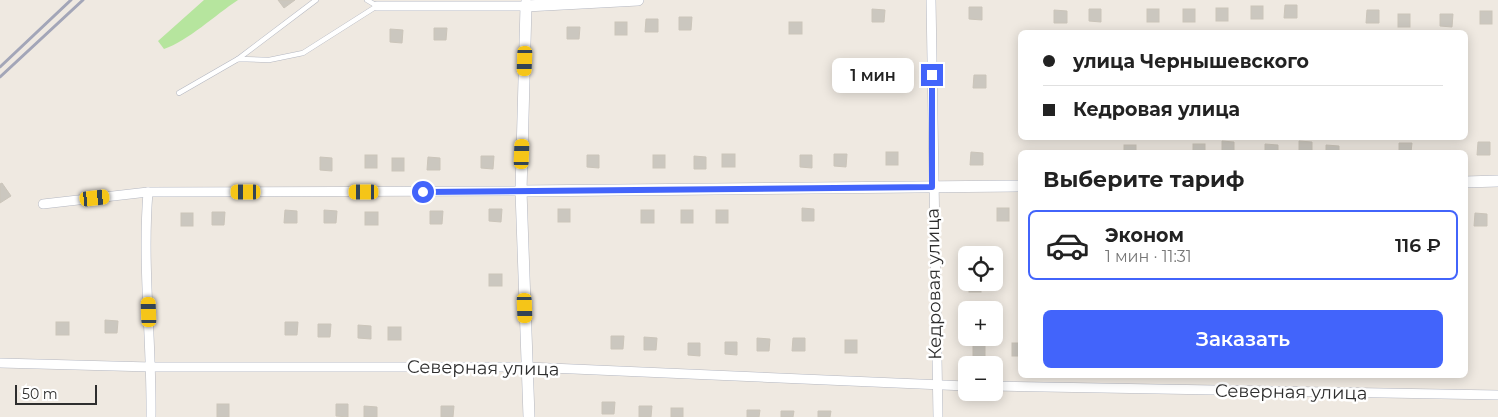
<!DOCTYPE html>
<html lang="ru">
<meta charset="utf-8">
<style>
body{margin:0;font-family:Montserrat,sans-serif;background:#f6f6f6;color:#222;height:100vh;display:flex;flex-direction:column;font-size:19px;white-space:nowrap}
*{box-sizing:border-box;margin:0}
p{font-size:16px;color:#767676}
.icon{flex:none;width:28px;height:28px;fill:none;stroke:currentColor;stroke-width:2;stroke-linecap:round;stroke-linejoin:round}
.map{position:relative;flex:1;overflow:hidden}
.details{position:absolute;left:1018px;top:150px;width:450px;height:228px;display:flex;flex-direction:column;background:#fff;border-radius:8px;box-shadow:0 2px 12px #0003}
.details>*{flex:none}
.top-card{position:absolute;left:1018px;top:30px;width:450px;height:110px;border-radius:8px;box-shadow:0 2px 12px #0003;display:grid;align-content:center;height:110px;padding:0 25px;background:#fff}
.buttons{position:absolute;left:958px;top:246px;display:grid;gap:10px}
.buttons a{display:grid;place-items:center;width:45px;height:45px;border-radius:8px;background:#fff;box-shadow:0 2px 12px #0003;font-size:25px}
.scale{position:absolute;left:15px;bottom:12px;width:82px;box-sizing:border-box;padding-left:5px;border:2px solid #2e2e2e;border-top:0;font-size:14px;line-height:18px;white-space:nowrap;color:#2e2e2e;-webkit-text-stroke:4px #fff;paint-order:stroke}
.end{position:absolute;width:22px;height:22px;margin:-11px;border:6px solid #4264fb;background:#fff;box-shadow:0 0 0 2px #fff}
.from{border-radius:50%}
.bubble{position:absolute;height:35px;border-radius:8px;background:#fff;box-shadow:0 2px 12px #0003;font-size:16px;font-weight:600;line-height:35px;text-align:center}
.car{position:absolute;width:15px;height:30px;margin:-15px -8px;border-radius:6px;box-shadow:0 0 4px 1px #0007;background:linear-gradient(#f5c518 24%,#345 0 40%,#f5c518 0 76%,#345 0 86%,#f5c518 0)}
.top-card b{display:flex;align-items:center;gap:18px;height:48px;font-size:19px}
.top-card b+b{border-top:1px solid #e0e0e0}
.top-card i{width:12px;height:12px;background:#222}
ul{padding:0;list-style:none}
li{display:flex;align-items:center;gap:15px;height:70px;margin:0 10px 8px;padding:0 15px;border:2px solid #e0e0e0;border-radius:8px}
li div{flex:1}
li b{display:block;font-size:19px}
li em{font-style:normal;font-weight:600}
li.selected{border-color:#4264fb}
li>.icon{width:45px;height:45px;stroke-width:1.5}
h2{padding:0 25px;font-size:22px;line-height:60px}
.button{display:flex;gap:10px;margin-top:auto;padding:10px 25px}
.button a{flex:1;height:58px;border-radius:8px;background:#4264fb;color:#fff;font-size:20px;font-weight:600;line-height:58px;text-align:center}
.map>svg:first-child{display:block}
.green{fill:#b6e59e}
.building{fill:#cbc7bf;stroke:#cbc5ba}
.lines{fill:none;stroke-linecap:round;stroke-linejoin:round}
.service-casing{stroke:#b4b7c1;stroke-width:5.5}
.minor-casing{stroke:#b4b7c1;stroke-width:10}
.tertiary-casing{stroke:#b4b7c1;stroke-width:12}
.service{stroke:#fff;stroke-width:4.5}
.minor{stroke:#fff;stroke-width:9}
.tertiary{stroke:#fff;stroke-width:11}
.rail{stroke:#a3a6b8;stroke-width:3}
.route{stroke:#4264fb;stroke-width:6}
.labels{text-anchor:middle;stroke-width:5;stroke-linejoin:round;paint-order:stroke}
.street-label{font-size:18px;fill:#2e2e2e;stroke:#fff}
</style>
<div class="map">
<svg width="1498" height="417" viewBox="0 0 1498 417">
<rect width="100%" height="100%" fill="#efe9e1"/>
<path class="green" d="M204,0H238C215,15 188,41 164,49L158,41Z"/>
<g class="building">
<polygon points="278,0 295,0 284,8"/>
<polygon points="1285,5 1297,5 1297,18 1284,18"/>
<rect x="1251" y="6" width="12" height="13"/>
<polygon points="969,7 982,7 982,20 969,19"/>
<rect x="1216" y="8" width="12" height="13"/>
<polygon points="872,9 885,10 884,22 872,22"/>
<polygon points="1089,9 1101,9 1101,22 1089,21"/>
<rect x="1147" y="9" width="12" height="13"/>
<rect x="1183" y="9" width="12" height="13"/>
<polygon points="1054,10 1067,11 1067,23 1054,23"/>
<polygon points="1367,10 1379,10 1379,23 1366,23"/>
<rect x="1480" y="11" width="12" height="13"/>
<rect x="1398" y="14" width="12" height="13"/>
<polygon points="1440,14 1453,14 1452,27 1440,26"/>
<polygon points="679,17 692,17 691,30 679,30"/>
<polygon points="646,19 658,19 658,32 645,32"/>
<rect x="615" y="22" width="12" height="13"/>
<rect x="789" y="22" width="13" height="12"/>
<polygon points="567,27 580,27 579,39 567,39"/>
<polygon points="434,28 447,28 446,40 434,40"/>
<polygon points="390,29 403,30 402,43 390,42"/>
<polygon points="888,60 901,60 900,73 888,73"/>
<polygon points="974,75 986,75 986,88 973,88"/>
<polygon points="1222,141 1234,142 1234,152 1222,152"/>
<polygon points="1299,141 1312,142 1312,152 1299,152"/>
<polygon points="1478,142 1490,142 1490,155 1477,155"/>
<polygon points="1399,143 1412,143 1411,152 1399,152"/>
<rect x="1193" y="144" width="12" height="8"/>
<polygon points="1265,144 1278,145 1278,152 1265,152"/>
<rect x="1124" y="145" width="12" height="7"/>
<polygon points="1326,145 1339,146 1339,152 1326,152"/>
<rect x="886" y="152" width="12" height="13"/>
<polygon points="971,152 983,153 983,165 970,165"/>
<rect x="722" y="154" width="13" height="13"/>
<polygon points="834,154 847,154 846,167 834,166"/>
<rect x="365" y="155" width="12" height="13"/>
<polygon points="587,155 599,155 599,168 587,167"/>
<rect x="653" y="155" width="12" height="13"/>
<polygon points="800,155 812,155 812,168 800,167"/>
<polygon points="481,156 494,156 493,169 481,168"/>
<polygon points="694,156 706,157 706,169 694,169"/>
<polygon points="320,157 332,158 332,171 320,170"/>
<polygon points="428,157 440,158 440,170 427,170"/>
<rect x="392" y="158" width="12" height="13"/>
<polygon points="2,183 11,196 0,203 0,184"/>
<polygon points="802,208 814,209 814,221 802,221"/>
<rect x="997" y="208" width="12" height="13"/>
<polygon points="489,209 502,209 501,222 489,221"/>
<rect x="558" y="209" width="12" height="13"/>
<polygon points="285,210 297,211 297,223 284,223"/>
<polygon points="324,210 337,211 336,223 324,223"/>
<rect x="641" y="210" width="13" height="13"/>
<rect x="681" y="210" width="12" height="13"/>
<rect x="716" y="210" width="12" height="13"/>
<polygon points="430,211 443,211 442,224 430,224"/>
<polygon points="212,212 225,212 224,225 212,225"/>
<rect x="365" y="212" width="13" height="13"/>
<rect x="181" y="213" width="12" height="13"/>
<polygon points="1475,213 1487,214 1487,226 1474,226"/>
<rect x="489" y="274" width="13" height="12"/>
<rect x="969" y="282" width="12" height="10"/>
<polygon points="105,320 118,321 117,333 105,333"/>
<rect x="56" y="322" width="13" height="13"/>
<polygon points="285,322 298,322 297,335 285,335"/>
<polygon points="318,324 331,324 330,337 318,337"/>
<polygon points="358,325 371,326 371,339 358,338"/>
<rect x="388" y="327" width="13" height="13"/>
<polygon points="611,336 624,336 623,349 611,349"/>
<polygon points="644,337 657,338 656,350 644,350"/>
<polygon points="757,338 770,339 769,351 757,351"/>
<polygon points="793,338 805,338 805,351 792,351"/>
<rect x="845" y="340" width="12" height="13"/>
<polygon points="725,342 737,342 737,355 725,354"/>
<polygon points="688,343 700,343 700,356 688,355"/>
<polygon points="973,343 985,344 985,356 973,356"/>
<rect x="1012" y="343" width="8" height="13"/>
<polygon points="602,402 615,402 614,414 602,414"/>
<rect x="217" y="404" width="12" height="13"/>
<polygon points="336,404 348,404 348,417 336,416"/>
<polygon points="364,406 377,407 377,417 364,417"/>
<polygon points="441,406 454,406 453,417 441,417"/>
<polygon points="639,406 652,406 651,417 639,417"/>
<rect x="671" y="408" width="12" height="9"/>
<polygon points="747,410 760,410 759,417 747,417"/>
<polygon points="781,411 794,411 793,417 781,417"/>
<polygon points="818,411 831,411 830,417 818,417"/>
</g>
<g class="lines">
<g class="service-casing">
<g id="service">
<polyline points="238,59 316,0"/>
<polyline points="179,93 238,59 269,60 303,53 377,6 367,0"/>
</g>
</g>
<g class="minor-casing">
<g id="minor">
<polyline points="931,0 938,417"/>
<polyline points="377,6 526,6 526,0"/>
<path d="M148,192C142,266 152,343 151,417"/>
<polyline points="43,204 148,192 521,191"/>
<polyline points="0,363 151,367 527,367 966,386"/>
<polyline points="994,386 1498,395"/>
</g>
</g>
<g class="tertiary-casing">
<g id="tertiary">
<polyline points="1465,182 1498,181"/>
<polyline points="521,191 1020,186"/>
<polyline points="529,417 521,191 526,6 638,0"/>
</g>
</g>
<use href="#service" class="service"/>
<use href="#minor" class="minor"/>
<use href="#tertiary" class="tertiary"/>
<g class="rail">
<polyline points="0,67 71,0"/>
<polyline points="0,77 83,0"/>
</g>
</g>
<g class="lines">
<polyline class="route" points="423,192 932,187 932,75"/>
</g>
<g class="labels">
<g class="street-label">
<text transform="translate(934 284) rotate(-91)" y="6">Кедровая улица</text>
<text transform="translate(483 368) rotate(1)" y="6">Северная улица</text>
<text transform="translate(1291 392) rotate(1)" y="6">Северная улица</text>
</g>
</g>
</svg>
<div class="buttons">
<a><svg class="icon" aria-label="locate" viewBox="0 0 24 24"><circle cx="12" cy="12" r="6"/><path d="M12 2v4M12 18v4M2 12h4M18 12h4"/></svg></a>
<a>+</a>
<a>−</a>
</div>
<div class="scale">50 m</div>
<i class="end from" style="left:423px;top:192px"></i>
<i class="end" style="left:932px;top:75px"></i>
<div class="bubble" style="left:832px;top:58px;width:82px">1 мин</div>
<i class="car" style="left:525px;top:61px;rotate:182deg"></i>
<i class="car" style="left:522px;top:154px;rotate:2deg"></i>
<i class="car" style="left:246px;top:192px;rotate:270deg"></i>
<i class="car" style="left:364px;top:192px;rotate:270deg"></i>
<i class="car" style="left:95px;top:198px;rotate:84deg"></i>
<i class="car" style="left:525px;top:308px;rotate:178deg"></i>
<i class="car" style="left:149px;top:312px;rotate:358deg"></i>
<div class="top-card">
<b><i class="from"></i>улица Чернышевского</b>
<b><i></i>Кедровая улица</b>
</div>
<section class="details">
<h2>Выберите тариф</h2>
<ul>
<li class="selected"><svg class="icon" aria-label="car" viewBox="0 0 24 24"><path d="M5 17H2v-5l4-1 3-4h7l3 4 3 1v5h-3M9 17h6M6 11h13"/><circle cx="7" cy="17" r="2"/><circle cx="17" cy="17" r="2"/></svg><div><b>Эконом</b><p>1 мин · 11:31</p></div><em>116 ₽</em></li>
</ul>
<div class="button"><a>Заказать</a></div>
</section>
</div>
